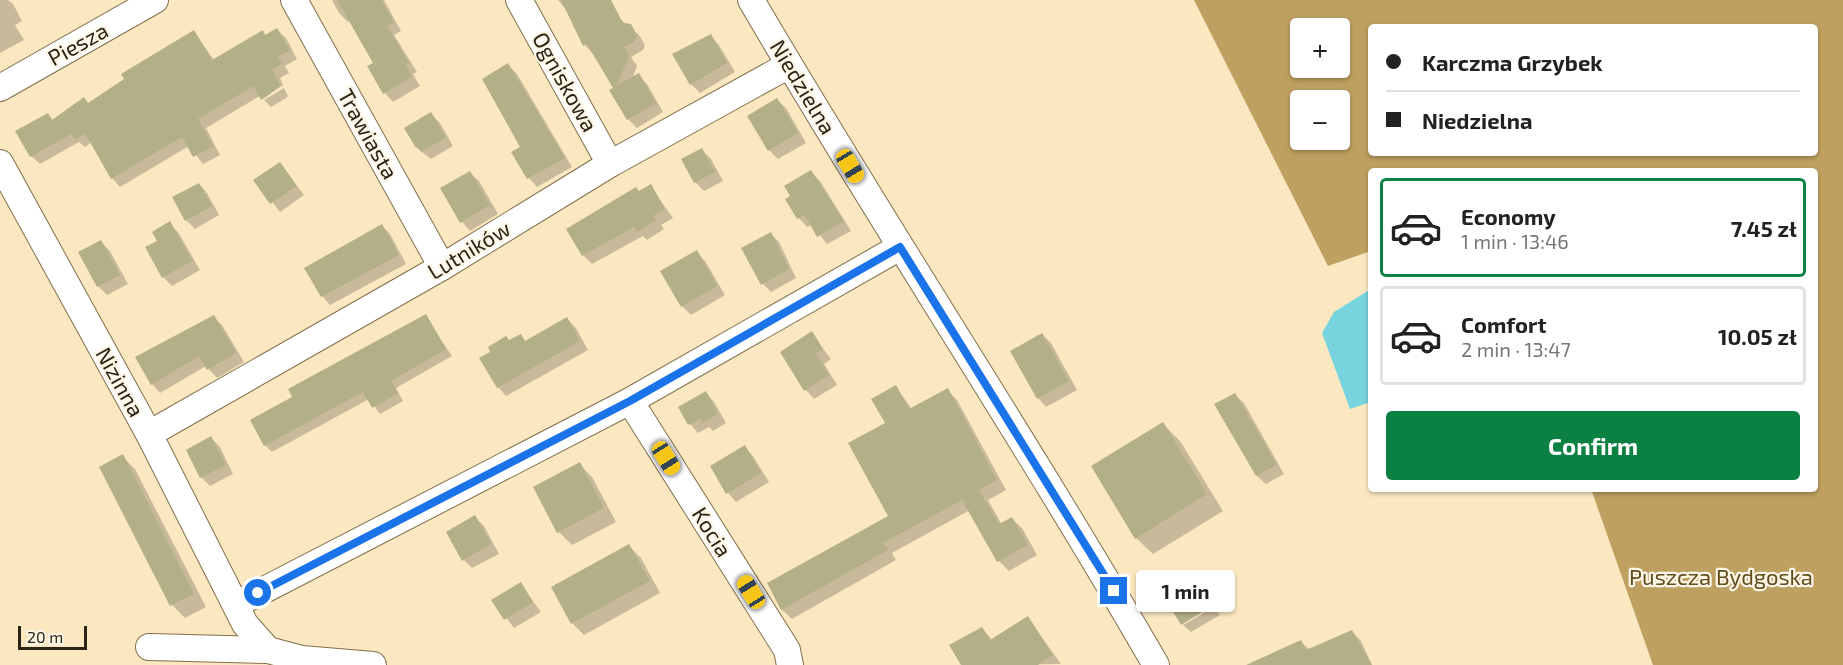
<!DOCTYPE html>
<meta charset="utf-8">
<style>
body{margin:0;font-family:"Exo 2",sans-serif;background:#f2f2f2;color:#222;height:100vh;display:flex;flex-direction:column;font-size:22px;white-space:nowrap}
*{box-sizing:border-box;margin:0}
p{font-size:20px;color:#767676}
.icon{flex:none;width:33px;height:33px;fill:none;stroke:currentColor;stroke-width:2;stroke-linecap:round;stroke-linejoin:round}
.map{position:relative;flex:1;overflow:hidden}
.drawer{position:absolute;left:1368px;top:168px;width:450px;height:324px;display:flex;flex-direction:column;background:#fff;border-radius:6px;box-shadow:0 2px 4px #0004}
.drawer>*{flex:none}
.top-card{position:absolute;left:1368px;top:24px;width:450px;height:132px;border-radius:6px;box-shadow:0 2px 4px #0004;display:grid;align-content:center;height:132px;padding:0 18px;background:#fff}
.controls{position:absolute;left:1290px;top:18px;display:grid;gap:12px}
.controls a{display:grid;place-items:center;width:60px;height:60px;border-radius:6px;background:#fff;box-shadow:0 2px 4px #0004;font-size:30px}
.scale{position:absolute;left:18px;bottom:15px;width:69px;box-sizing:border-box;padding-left:6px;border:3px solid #2b2416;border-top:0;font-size:16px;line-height:21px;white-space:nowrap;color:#2b2416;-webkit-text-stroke:4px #fef7e7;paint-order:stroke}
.end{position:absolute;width:27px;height:27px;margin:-14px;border:8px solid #1a73e8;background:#fff;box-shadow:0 0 0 3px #fff}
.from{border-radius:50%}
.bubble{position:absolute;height:42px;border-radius:6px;background:#fff;box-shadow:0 2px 4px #0004;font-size:20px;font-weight:700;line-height:42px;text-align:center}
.car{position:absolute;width:18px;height:36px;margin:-18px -9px;border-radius:8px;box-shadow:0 0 4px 2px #0007;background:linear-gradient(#f5c518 24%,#345 0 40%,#f5c518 0 76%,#345 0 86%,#f5c518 0)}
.top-card b{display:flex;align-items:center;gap:21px;height:57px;font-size:22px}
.top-card b+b{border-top:2px solid #e0e0e0}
.top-card i{width:15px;height:15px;background:#222}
ul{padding:10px 0 0;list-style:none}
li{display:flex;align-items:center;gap:18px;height:99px;margin:0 12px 9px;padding:0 6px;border:3px solid #e0e0e0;border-radius:6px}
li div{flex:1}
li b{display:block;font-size:22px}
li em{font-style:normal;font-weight:700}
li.current{border-color:#0b8043}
li>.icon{width:54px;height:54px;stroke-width:1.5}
.button{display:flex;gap:12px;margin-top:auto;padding:12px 18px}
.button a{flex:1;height:69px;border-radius:6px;background:#0b8043;color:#fff;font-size:24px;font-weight:700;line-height:69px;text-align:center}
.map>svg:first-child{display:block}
.forest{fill:#bea060;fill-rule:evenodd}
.water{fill:#77d4de}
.shadow{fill:#0003}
.building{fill:#b3b088}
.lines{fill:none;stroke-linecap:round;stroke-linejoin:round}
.minor-casing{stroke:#806f4b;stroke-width:28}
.minor{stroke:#fff;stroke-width:26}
.route{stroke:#1a73e8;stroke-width:8}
.labels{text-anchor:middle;stroke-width:4.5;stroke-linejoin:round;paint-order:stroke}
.street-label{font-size:22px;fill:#2b2416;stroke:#fef7e7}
.park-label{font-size:22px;fill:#624c1c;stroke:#fef7e7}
</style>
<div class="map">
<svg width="1843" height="665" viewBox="0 0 1843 665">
<rect width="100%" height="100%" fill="#fbe8c1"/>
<path class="forest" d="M1194,0H1843V665H1653L1591,489H1815V171H1371V251L1328,266ZM1371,27H1815V153H1371ZM1300,28H1340V68H1300ZM1300,100H1340V140H1300Z"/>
<polygon class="water" points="1371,289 1371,402 1350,409 1322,333 1334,312"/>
<g class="shadow">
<polygon points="0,0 8,0 13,4 22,21 15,25 24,40 0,53"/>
<polygon points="332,0 384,0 401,31 394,35 417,72 413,74 420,86 393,102 385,93 375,63 350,21 348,22 339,13"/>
<polygon points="558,0 598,0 639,35 645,45 643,50 631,57 637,66 632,79 638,75 647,84 663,112 637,128 628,119 615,88 593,54 585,45 571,16"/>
<polygon points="277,30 286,38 297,59 285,66 289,73 280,78 283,85 263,99 260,96 206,128 220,155 203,164 189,146 120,187 112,178 92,142 85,147 79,142 40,164 31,156 48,115 53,120 89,105 194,32 214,60 262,32 266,36"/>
<polygon points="710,36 719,45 735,72 700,93 691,84"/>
<polygon points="508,65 517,74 572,167 537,187 529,178 513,152 522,147"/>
<polygon points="284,88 288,96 286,98 271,107 264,100"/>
<polygon points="777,100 786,108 806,143 778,159 769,150 749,116"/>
<polygon points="431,114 440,123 453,146 431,159 417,148"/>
<polygon points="702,150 711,159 723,181 704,191 695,182 683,160"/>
<polygon points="280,164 304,195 280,212 255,180"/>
<polygon points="811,172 820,181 851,231 827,244 812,225 807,227 799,218 787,199"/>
<polygon points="470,173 479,181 498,214 470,231 462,222"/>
<polygon points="199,184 207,193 219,215 195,229 186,220"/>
<polygon points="650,186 673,218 661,225 664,229 647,240 643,236 592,264 583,255 640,193"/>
<polygon points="169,223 178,232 200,270 172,286 163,277 159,241"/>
<polygon points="381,225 390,234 406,264 330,305 322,296"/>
<polygon points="771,234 779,242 796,278 771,292 763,284"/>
<polygon points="101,242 110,251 128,284 107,295 98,286"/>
<polygon points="696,252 705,261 725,295 691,315 682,306"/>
<polygon points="425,316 452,356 396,388 403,401 380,414 369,399 272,452 265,445"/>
<polygon points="213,317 222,325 244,362 217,378 206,366 160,393 152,384"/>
<polygon points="567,319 576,328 588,350 506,396 498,387 509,342 520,336 526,342"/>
<polygon points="811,333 831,359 824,364 837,385 814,399 806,390 782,352"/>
<polygon points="1042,334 1051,343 1077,390 1046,407 1038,398"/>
<polygon points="896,387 912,409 947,390 957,400 1006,490 988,500 1002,525 1012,519 1022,528 1037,555 1009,571 999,561 970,510 892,553 896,560 792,619 782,610 769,584 890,516 887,423"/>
<polygon points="706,393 714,402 726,423 713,431 709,427 698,433 690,424 680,407"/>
<polygon points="1235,395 1244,403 1284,474 1266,484 1257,476"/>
<polygon points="1163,424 1180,441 1223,511 1153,554 1136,538"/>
<polygon points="211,438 220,447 233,474 210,486 201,477"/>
<polygon points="744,447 753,456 769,482 736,502 728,493"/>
<polygon points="122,456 135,469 206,607 185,618 172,605"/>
<polygon points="579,464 592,477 616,522 572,545 559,532"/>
<polygon points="475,517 484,526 499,554 472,568 464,560"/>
<polygon points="629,546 641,558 660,593 584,635 572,623"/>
<polygon points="1195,580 1213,604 1182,622"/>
<polygon points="520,584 541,612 514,628 493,600"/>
<polygon points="1214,607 1220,615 1191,632 1183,625"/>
<polygon points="1027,617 1061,664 962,665 982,628 992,640"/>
<polygon points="1352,632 1361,641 1372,665 1267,665 1301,642 1310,650"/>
</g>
<g class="building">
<polygon points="337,0 381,0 394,22 387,26 409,63 406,65 412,77 383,94 367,66 373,63"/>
<polygon points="561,0 611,0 623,23 631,24 637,35 634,42 624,47 629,56 617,85 639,73 656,103 627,120 609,90 613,88 587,44 583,46"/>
<polygon points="277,28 290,50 278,57 282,64 272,69 280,86 261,100 254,86 198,119 213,146 193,157 182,137 111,179 85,133 75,140 71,134 30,157 15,131 48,113 52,120 84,97 88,103 124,79 121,74 194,30 212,60 263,30 265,35"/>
<polygon points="711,34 727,63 690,85 672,54"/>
<polygon points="508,63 565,158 527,179 511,152 520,147 482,79"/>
<polygon points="777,98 798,133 768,151 747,116"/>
<polygon points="431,112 446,137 421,152 418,147 416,148 404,128"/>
<polygon points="702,148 715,172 694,183 681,159"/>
<polygon points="280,162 297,186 270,204 253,180"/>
<polygon points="811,170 844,221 817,237 805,215 797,219 785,199 790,196 784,186"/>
<polygon points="470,171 490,205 460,223 440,188"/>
<polygon points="199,183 212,206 185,221 172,197"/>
<polygon points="651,184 665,209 653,216 656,220 637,232 634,227 582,256 566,229 636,187 639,191"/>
<polygon points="170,221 192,261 162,278 145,247 157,241 152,232"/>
<polygon points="382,224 399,255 321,297 304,268"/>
<polygon points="771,232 789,269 761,285 741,248"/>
<polygon points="101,240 120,275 97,287 78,252"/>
<polygon points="697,250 717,286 681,307 660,271"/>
<polygon points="426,314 446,349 391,381 398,393 372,408 363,392 264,446 250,420 292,397 288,389"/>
<polygon points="214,315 236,353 207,370 199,356 151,385 135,357"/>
<polygon points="567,317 580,341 497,388 479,358 490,352 488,347 506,336 509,340 521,334 525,341"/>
<polygon points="812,331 823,349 816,354 829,375 804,391 780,352"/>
<polygon points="1042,333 1069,381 1037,399 1010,351"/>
<polygon points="896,385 909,409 948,388 997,480 979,490 999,524 1012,517 1028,545 997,562 962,500 883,543 888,550 781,610 767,583 888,516 848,443 885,423 871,399"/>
<polygon points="706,391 718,414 703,423 700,419 688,425 678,407"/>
<polygon points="1235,393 1277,465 1256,476 1214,404"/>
<polygon points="1163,422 1207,494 1135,539 1091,466"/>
<polygon points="211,436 226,465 200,478 186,450"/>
<polygon points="745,445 761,473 726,494 710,466"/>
<polygon points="123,454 194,594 170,606 99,467"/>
<polygon points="580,462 604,508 557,533 533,487"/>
<polygon points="475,515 491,544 462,561 446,532"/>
<polygon points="629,544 650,581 571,624 551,587"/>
<polygon points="1195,578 1212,606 1181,625 1164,597"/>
<polygon points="521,582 533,602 504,620 491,600"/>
<polygon points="1028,616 1053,655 1038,665 961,665 949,645 982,627 990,640"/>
<polygon points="1352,630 1372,665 1246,665 1301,640 1306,650"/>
</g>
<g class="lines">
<g class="minor-casing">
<g id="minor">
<polyline points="294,0 442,267"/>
<polyline points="519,0 610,164"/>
<path d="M751,0C882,224 1026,440 1156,665"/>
<polyline points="0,88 155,0"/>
<polyline points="0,163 149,434 245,624 268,650 302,659 373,665"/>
<polyline points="630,401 787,650 790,665"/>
<polyline points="149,434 442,267 610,164 789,65"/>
<polyline points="237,604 630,401 900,247"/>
<polyline points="149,647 268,650"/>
</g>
</g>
<use href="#minor" class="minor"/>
</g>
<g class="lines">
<polyline class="route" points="258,593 630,401 900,247 1114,591"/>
</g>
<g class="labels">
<g class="street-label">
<text transform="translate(78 44) rotate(-29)" y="8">Piesza</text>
<text transform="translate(565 82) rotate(61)" y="8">Ogniskowa</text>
<text transform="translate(803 87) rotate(59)" y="8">Niedzielna</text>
<text transform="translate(368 134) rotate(61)" y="8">Trawiasta</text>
<text transform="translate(469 250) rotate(-31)" y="8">Lutników</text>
<text transform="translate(120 382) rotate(61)" y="8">Nizinna</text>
<text transform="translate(712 532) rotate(58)" y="8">Kocia</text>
</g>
<g class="park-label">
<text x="1721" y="585">Puszcza Bydgoska</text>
</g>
</g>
</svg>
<div class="controls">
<a>+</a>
<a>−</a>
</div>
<div class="scale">20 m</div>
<i class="end from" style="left:258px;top:593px"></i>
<i class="end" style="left:1114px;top:591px"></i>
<div class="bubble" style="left:1136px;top:570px;width:99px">1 min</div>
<i class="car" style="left:850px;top:166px;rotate:149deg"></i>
<i class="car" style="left:666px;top:458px;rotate:148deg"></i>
<i class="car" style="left:751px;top:592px;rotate:328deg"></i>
<div class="top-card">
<b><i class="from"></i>Karczma Grzybek</b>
<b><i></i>Niedzielna</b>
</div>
<section class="drawer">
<ul>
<li class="current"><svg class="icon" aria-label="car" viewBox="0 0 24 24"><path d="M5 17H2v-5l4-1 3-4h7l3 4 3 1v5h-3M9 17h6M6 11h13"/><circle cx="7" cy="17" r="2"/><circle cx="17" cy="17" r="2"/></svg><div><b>Economy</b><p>1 min · 13:46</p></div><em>7.45 zł</em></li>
<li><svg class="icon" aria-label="car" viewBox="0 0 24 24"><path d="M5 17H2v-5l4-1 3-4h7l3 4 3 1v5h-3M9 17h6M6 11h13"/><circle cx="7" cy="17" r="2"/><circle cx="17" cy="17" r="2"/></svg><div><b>Comfort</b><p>2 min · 13:47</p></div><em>10.05 zł</em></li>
</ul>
<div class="button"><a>Confirm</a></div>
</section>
</div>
